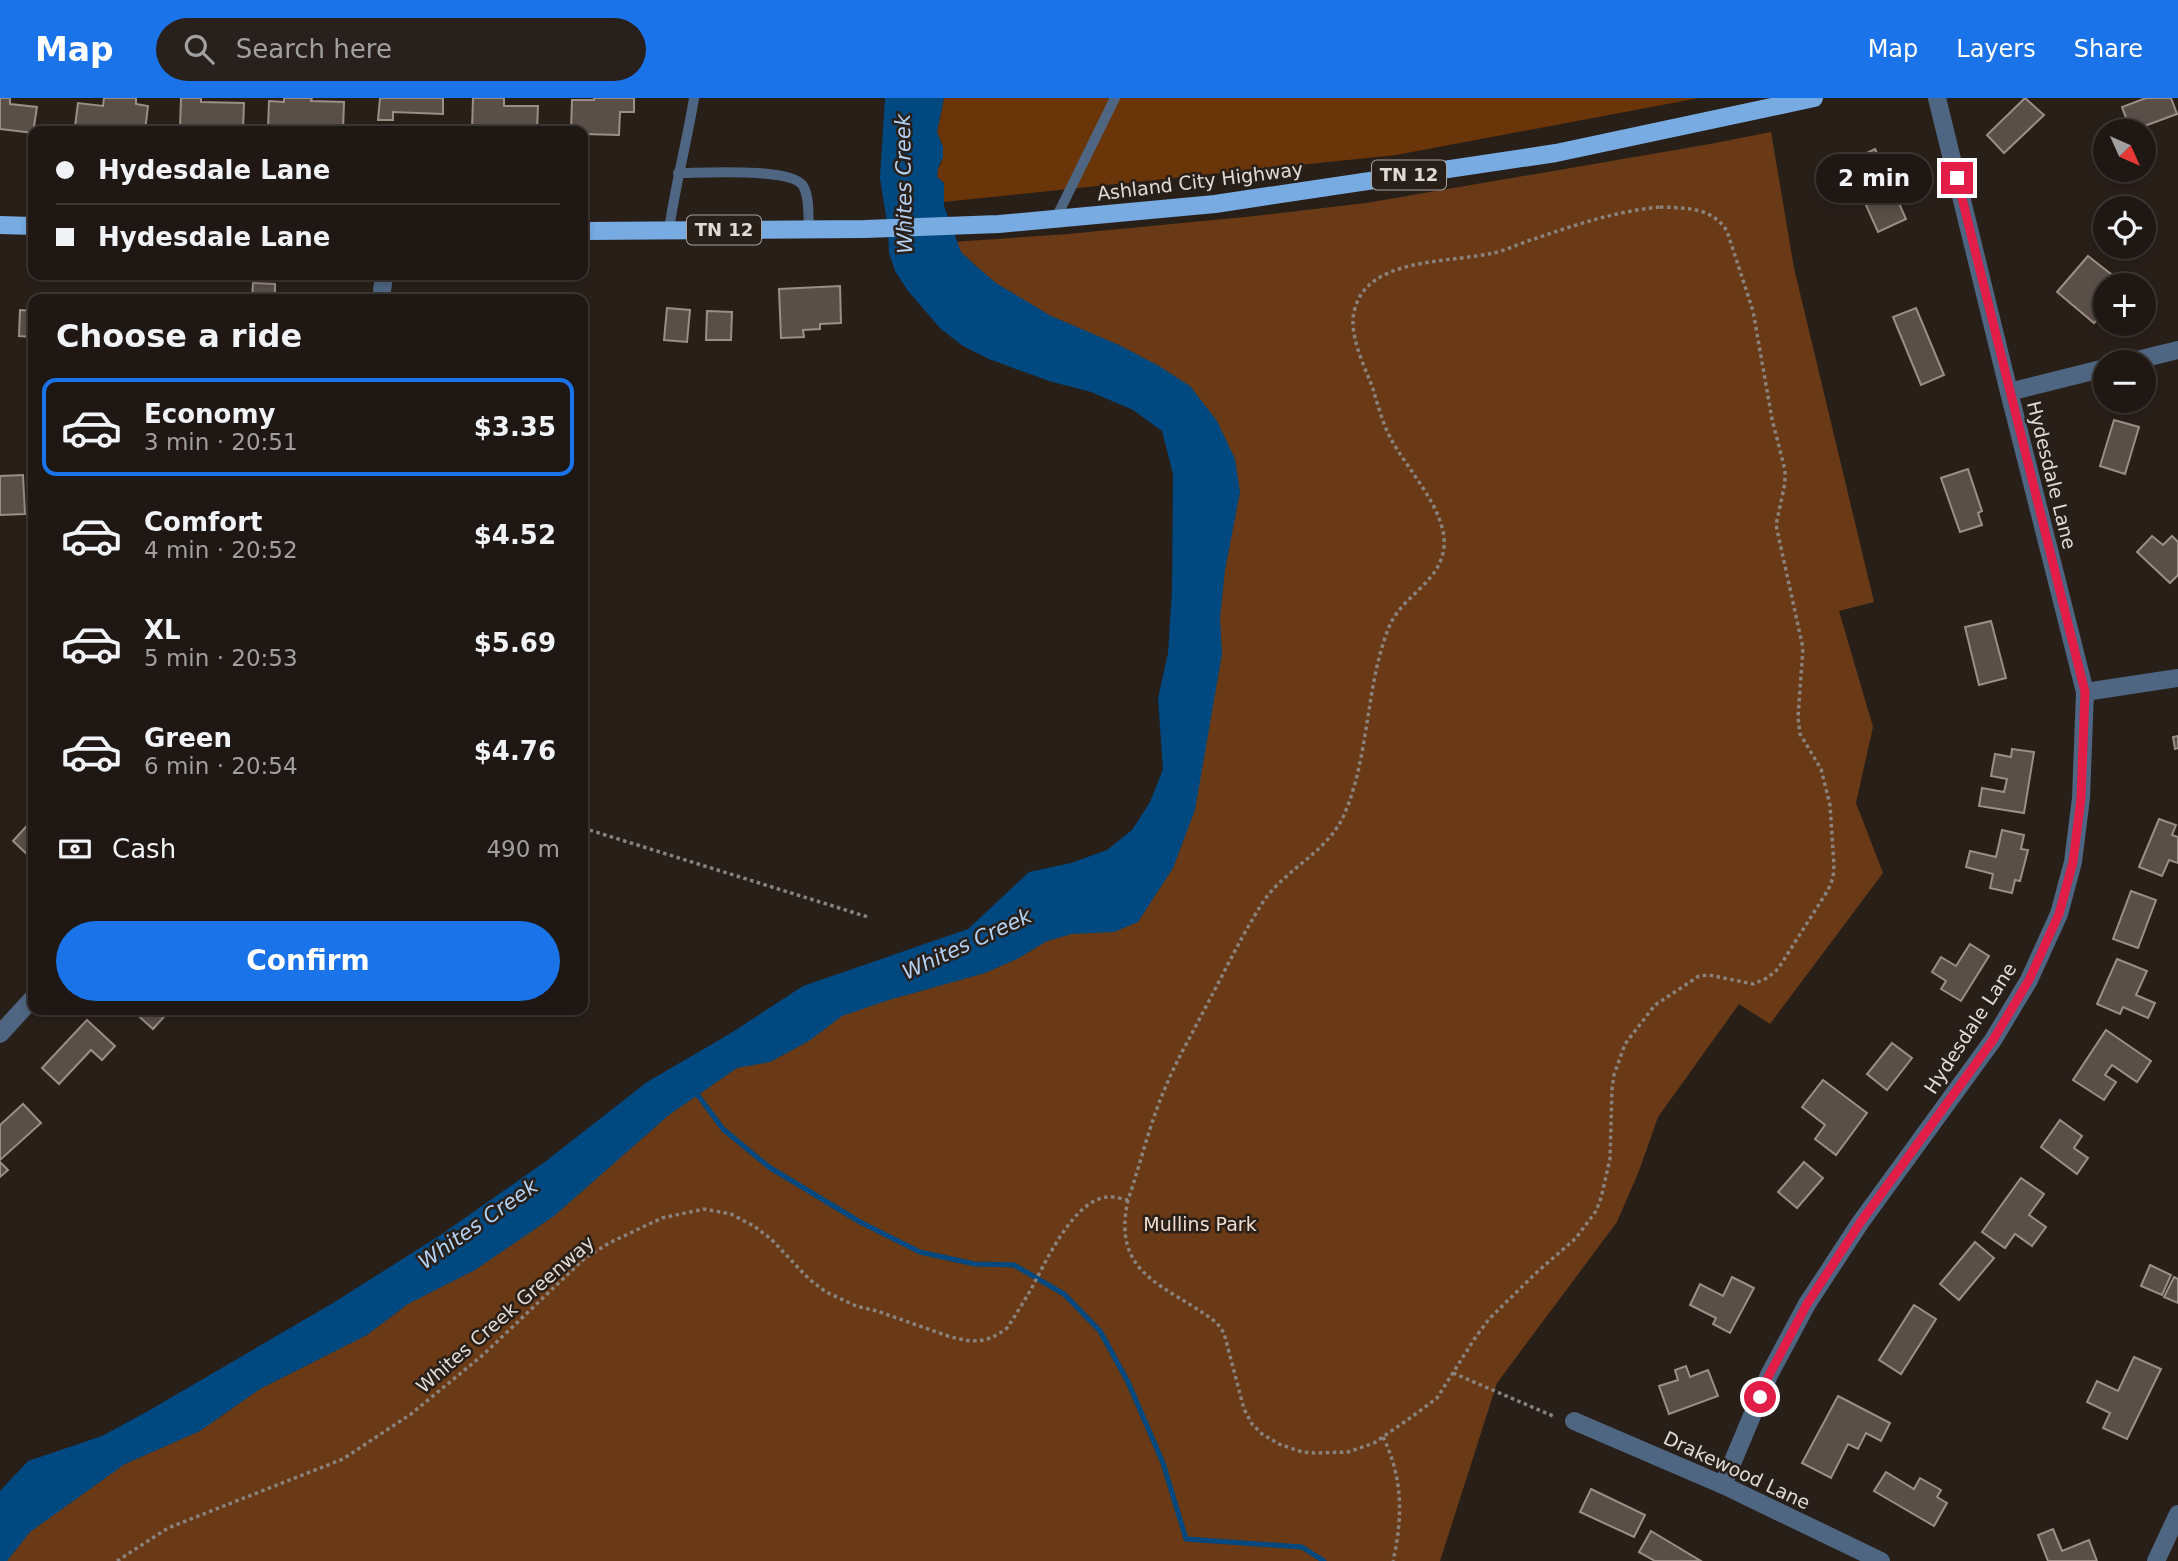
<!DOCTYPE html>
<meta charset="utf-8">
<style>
body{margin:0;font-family:"DejaVu Sans",sans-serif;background:#27201c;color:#f1f3f6;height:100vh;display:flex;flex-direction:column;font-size:26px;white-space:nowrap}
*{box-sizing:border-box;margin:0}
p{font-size:23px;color:#a19fa0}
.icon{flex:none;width:38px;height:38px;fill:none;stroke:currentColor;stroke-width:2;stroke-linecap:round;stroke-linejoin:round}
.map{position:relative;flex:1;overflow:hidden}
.side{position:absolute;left:28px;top:196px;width:560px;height:721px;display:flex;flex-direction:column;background:#1f1713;border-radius:14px;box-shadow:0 4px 10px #0003,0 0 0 2px #3c3633}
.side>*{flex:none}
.banner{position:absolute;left:28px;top:28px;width:560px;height:154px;border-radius:14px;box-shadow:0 4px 10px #0003,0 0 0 2px #3c3633;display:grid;align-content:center;height:154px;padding:0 28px;background:#1f1713}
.needle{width:46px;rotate:135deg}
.buttons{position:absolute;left:2093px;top:21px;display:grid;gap:14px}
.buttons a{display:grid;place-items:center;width:63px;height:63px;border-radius:50%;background:#1f1713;box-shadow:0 4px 10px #0003,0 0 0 2px #3c3633;font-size:35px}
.end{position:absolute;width:32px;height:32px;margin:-16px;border:9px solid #e11d48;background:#fff;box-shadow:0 0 0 4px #fff}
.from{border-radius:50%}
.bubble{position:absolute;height:49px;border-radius:24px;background:#1f1713;box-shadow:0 4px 10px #0003,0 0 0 2px #3c3633;font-size:23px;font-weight:800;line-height:49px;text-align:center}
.banner b{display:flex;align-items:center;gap:24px;height:66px;font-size:26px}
.banner b+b{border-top:2px solid #3c3633}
.banner i{width:18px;height:18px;background:#f1f3f6}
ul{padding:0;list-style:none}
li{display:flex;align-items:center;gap:21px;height:98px;margin:0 14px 10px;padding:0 14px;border:4px solid transparent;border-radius:14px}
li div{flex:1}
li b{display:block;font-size:26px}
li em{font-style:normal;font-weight:800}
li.on{border-color:#1a73e8}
li>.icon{width:63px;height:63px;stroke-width:1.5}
h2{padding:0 28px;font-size:32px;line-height:84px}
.pay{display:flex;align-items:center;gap:18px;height:77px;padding:0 28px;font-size:26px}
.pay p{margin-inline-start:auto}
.action{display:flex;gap:14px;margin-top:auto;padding:14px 28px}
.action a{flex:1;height:80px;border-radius:42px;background:#1a73e8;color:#fff;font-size:28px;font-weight:800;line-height:80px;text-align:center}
header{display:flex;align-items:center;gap:42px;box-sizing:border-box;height:98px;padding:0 35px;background:#1a73e8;color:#fff}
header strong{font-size:33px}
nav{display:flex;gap:38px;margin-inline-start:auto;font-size:24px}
.search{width:490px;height:63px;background:#27201c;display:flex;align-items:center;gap:18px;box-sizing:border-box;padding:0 24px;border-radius:38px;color:#a19fa0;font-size:26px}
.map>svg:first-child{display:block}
.green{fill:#693a15}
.forest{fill:#6a3609}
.water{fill:#004880}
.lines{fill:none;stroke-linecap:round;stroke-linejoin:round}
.stream{stroke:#004880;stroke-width:5}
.building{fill:#5a4f48;stroke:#9b8e87;stroke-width:2}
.path{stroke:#8a827d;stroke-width:3.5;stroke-dasharray:3.5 3.5;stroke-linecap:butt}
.service{stroke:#4e6681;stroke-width:10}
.minor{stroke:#4e6681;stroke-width:18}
.tertiary{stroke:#4e6681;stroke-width:18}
.primary{stroke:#77abe2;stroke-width:18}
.route{stroke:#e11d48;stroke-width:9}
.labels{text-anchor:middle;stroke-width:5;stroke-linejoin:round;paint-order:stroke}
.shield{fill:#291f19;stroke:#a9a29d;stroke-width:2}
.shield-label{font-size:18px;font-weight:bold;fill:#e0dad5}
.street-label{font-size:19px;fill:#e0dad5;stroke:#291f19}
.park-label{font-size:19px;fill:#f0dcce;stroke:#291f19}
.water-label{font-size:21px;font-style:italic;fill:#b2d1f3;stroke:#291f19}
</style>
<header>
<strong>Map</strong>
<div class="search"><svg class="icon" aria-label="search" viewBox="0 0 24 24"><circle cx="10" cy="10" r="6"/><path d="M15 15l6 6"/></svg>Search here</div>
<nav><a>Map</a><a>Layers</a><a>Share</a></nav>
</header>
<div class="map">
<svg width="2178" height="1463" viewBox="0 0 2178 1463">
<rect width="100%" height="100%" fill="#291f19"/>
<polygon class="green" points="1771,34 1794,170 1874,504 1839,513 1873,629 1856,705 1883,775 1770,926 1739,906 1658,1019 1639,1073 1617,1124 1497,1285 1440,1463 0,1463 58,1392 717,974 852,902 1038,830 1176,711 1178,291 995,207 953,144 1068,136 1255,118 1366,105 1710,46"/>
<polygon class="forest" points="944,0 1699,0 1396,57 943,104 944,85 937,79 938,70 941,66 943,49 937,34"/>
<polygon class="water" points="885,0 944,0 937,34 943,49 943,59 938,70 937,79 944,85 944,108 961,154 976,168 996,185 1051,218 1119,247 1159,268 1190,288 1217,323 1235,361 1240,394 1225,472 1220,520 1222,556 1195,712 1173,770 1138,824 1114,834 1072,836 1047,843 1019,860 985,875 889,902 842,918 809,943 770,964 737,970 669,1017 554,1118 475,1172 408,1206 367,1237 260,1291 200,1333 125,1366 30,1434 7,1463 0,1463 0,1393 28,1363 102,1338 148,1313 333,1205 442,1136 546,1063 647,984 731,935 803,888 968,831 1029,774 1071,765 1107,752 1132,732 1150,704 1163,671 1158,600 1168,555 1172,492 1173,376 1162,333 1133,312 1091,294 1049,283 989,261 963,248 941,231 908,193 895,173 889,155 888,131 880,80"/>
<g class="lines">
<polyline class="stream" points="694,992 723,1031 769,1069 860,1124 920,1154 975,1166 1014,1167 1064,1196 1100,1233 1128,1284 1163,1365 1186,1441 1302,1449 1324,1463"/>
</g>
<g class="building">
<polygon points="0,0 10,0 10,6 37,9 33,35 0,31"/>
<polygon points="104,0 136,0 136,6 148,8 145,33 124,33 75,28 78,5 103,8"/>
<polygon points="181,0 201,0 201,4 244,5 243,33 180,31"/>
<polygon points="284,0 312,0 311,3 344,4 343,33 268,32 269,3 284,4"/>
<polygon points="380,0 443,0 443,16 393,14 393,22 378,22"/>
<polygon points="473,0 504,0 504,8 538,8 537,33 472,33"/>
<polygon points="594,0 634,0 634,14 620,14 619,37 583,36 583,33 571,33 572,2 594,2"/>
<polygon points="2025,0 2044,17 2004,55 1987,37"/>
<polygon points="2146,0 2171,0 2177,16 2131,33 2122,9"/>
<polygon points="1875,51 1906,121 1878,134 1853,78 1834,87 1825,67 1851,55 1854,61"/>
<polygon points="2088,158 2125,187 2105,187 2105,212 2094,225 2057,194"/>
<polygon points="253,185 275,186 275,195 292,196 292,201 252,201"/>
<polygon points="840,188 841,225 820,226 820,231 803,232 804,239 781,240 779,191"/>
<polygon points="491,198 534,199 534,201 491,201"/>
<polygon points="667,210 690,212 687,244 664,242"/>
<polygon points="1916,210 1944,277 1921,287 1893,219"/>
<polygon points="20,212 33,213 33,239 19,238"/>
<polygon points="707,213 732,214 731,242 706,242"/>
<polygon points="2114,322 2139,329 2125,376 2100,368"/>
<polygon points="1968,371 1982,413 1978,415 1982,427 1960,434 1941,380"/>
<polygon points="23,377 25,416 0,417 0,378"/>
<polygon points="2152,438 2163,447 2172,438 2178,444 2178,477 2170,485 2137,454"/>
<polygon points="1991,523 2006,580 1979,587 1965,529"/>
<polygon points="2178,638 2178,650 2175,651 2173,639"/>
<polygon points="2012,651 2034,654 2024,715 1979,708 1982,690 2004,694 2007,681 1991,678 1995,656 2011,659"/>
<polygon points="33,721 33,758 31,760 13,743"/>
<polygon points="2159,721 2176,727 2172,737 2178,739 2178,765 2169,762 2162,778 2139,769"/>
<polygon points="2002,732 2024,737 2021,751 2028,752 2020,783 2015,782 2012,795 1990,790 1993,776 1966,769 1970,753 1996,759"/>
<polygon points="2131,793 2156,802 2138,850 2113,841"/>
<polygon points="1970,846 1989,858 1961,903 1941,891 1946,883 1932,874 1941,859 1956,868"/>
<polygon points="2117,861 2147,873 2136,897 2155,905 2148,920 2123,909 2120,916 2097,906"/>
<polygon points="132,912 170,912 153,931"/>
<polygon points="87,922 115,948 102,962 91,952 59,986 42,970"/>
<polygon points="2106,932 2151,963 2137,984 2112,967 2105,977 2116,984 2104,1002 2073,982"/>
<polygon points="1892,945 1912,960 1887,992 1867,976"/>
<polygon points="1823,982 1867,1015 1836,1057 1815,1041 1825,1027 1802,1009"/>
<polygon points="23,1006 41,1025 0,1062 0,1027"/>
<polygon points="2060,1022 2082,1038 2074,1050 2088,1060 2077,1076 2041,1049"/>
<polygon points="0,1064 8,1072 0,1079"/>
<polygon points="1804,1064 1823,1080 1797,1110 1778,1094"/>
<polygon points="2021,1080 2044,1096 2029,1117 2046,1129 2032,1148 2015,1136 2005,1150 1982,1134"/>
<polygon points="1975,1144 1994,1160 1959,1202 1940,1186"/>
<polygon points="2150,1167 2171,1177 2162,1197 2141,1188"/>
<polygon points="1732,1179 1754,1190 1730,1235 1713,1226 1716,1220 1690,1207 1700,1186 1723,1198"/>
<polygon points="2174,1179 2178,1181 2178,1205 2164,1199"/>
<polygon points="1914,1207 1936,1221 1901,1276 1879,1262"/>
<polygon points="2134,1259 2161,1271 2127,1341 2103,1330 2110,1315 2087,1304 2097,1283 2118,1293"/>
<polygon points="1686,1268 1690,1279 1708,1272 1718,1298 1669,1316 1659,1288 1678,1282 1675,1272"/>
<polygon points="1838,1298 1890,1325 1881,1343 1866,1335 1858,1351 1848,1346 1831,1380 1802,1365"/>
<polygon points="1886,1374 1914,1391 1920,1380 1941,1392 1937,1399 1947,1405 1934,1428 1874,1393"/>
<polygon points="1591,1391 1645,1417 1634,1439 1580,1414"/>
<polygon points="2053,1431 2062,1453 2089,1442 2097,1463 2048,1463 2038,1437"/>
<polygon points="1651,1433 1701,1463 1655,1463 1639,1454"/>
</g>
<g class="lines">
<g class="path">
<path d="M1660,109C1686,110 1712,109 1727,133L1753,213L1772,321L1785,372V385L1776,427L1803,550L1798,619L1800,636L1821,671L1830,707L1834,768L1833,780L1828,792L1778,871L1767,880L1753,886L1709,877L1699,878L1655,907L1625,946L1614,977L1612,991L1610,1061L1601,1100L1596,1113L1576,1140L1537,1174L1489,1221L1475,1240L1437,1300L1413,1318L1374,1345L1348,1354L1315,1355L1302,1354L1279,1346L1262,1336L1252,1326L1244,1311L1224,1235L1217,1225C1167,1186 1111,1179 1128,1102C1141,1064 1150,1024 1166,988C1176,963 1190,940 1202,916C1222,879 1240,840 1263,804C1286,770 1327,755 1344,717C1370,657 1365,589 1389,529C1402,497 1441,485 1444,448C1447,413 1407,371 1391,341C1383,326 1378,308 1373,291C1365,269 1352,245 1353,220C1354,212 1357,202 1362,195C1387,160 1455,164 1493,155C1508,152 1523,144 1537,140C1578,126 1617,113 1660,109Z"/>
<polyline points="583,730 868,819"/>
<polyline points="1453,1275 1553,1318"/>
<path d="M1383,1339C1403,1380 1403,1419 1393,1463"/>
<path d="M117,1463L168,1430L343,1361L411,1316L484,1256L585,1160L609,1145L662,1120L704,1111L731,1116L754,1128L771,1141L809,1181L826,1194L856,1208L877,1213L948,1238C973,1245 986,1246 1007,1230C1015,1218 1023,1205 1030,1193C1045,1166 1072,1103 1107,1099C1113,1098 1122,1101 1128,1102"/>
</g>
<g class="service">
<path d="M678,75C701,75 792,69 803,88C810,99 808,119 809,132"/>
<polyline points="1056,120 1115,0"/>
<path d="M669,132C675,88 687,44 694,0"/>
</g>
<g class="minor">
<polyline points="381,201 384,177"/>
<polyline points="2129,264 2178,252"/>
<polyline points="2009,294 2105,270"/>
<polyline points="2085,594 2178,580"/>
<polyline points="0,936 33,900"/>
<polyline points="1574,1323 1723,1387 1881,1463"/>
<polyline points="1723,1387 1769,1277 1807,1206 1860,1125 1993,942 2029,882 2059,816 2073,764 2081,700 2085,594 2009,294 1937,0"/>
</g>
<polyline class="tertiary" points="2156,1463 2178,1416"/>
<g class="primary">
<polyline points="0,127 33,128"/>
<polyline points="583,133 865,131 999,126 1215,106 1556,55 1814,0"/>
</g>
</g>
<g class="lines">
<polyline class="route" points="1760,1299 1769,1277 1807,1206 1860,1125 1993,942 2029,882 2059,816 2073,764 2081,700 2085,594 1957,80"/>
</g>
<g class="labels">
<g class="shield">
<rect x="1372" y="62.5" width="74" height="29" rx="5"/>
<rect x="687" y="117.5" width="74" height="29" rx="5"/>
</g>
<g class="shield-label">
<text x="1409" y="83">TN 12</text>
<text x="724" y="138">TN 12</text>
</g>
<g class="street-label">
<text transform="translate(1200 83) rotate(-7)" y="7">Ashland City Highway</text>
<text transform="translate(2052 377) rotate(76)" y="7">Hydesdale Lane</text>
<text transform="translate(1970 930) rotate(-57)" y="7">Hydesdale Lane</text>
<text transform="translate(505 1216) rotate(-41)" y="7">Whites Creek Greenway</text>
<text transform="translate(1737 1372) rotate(25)" y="7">Drakewood Lane</text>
</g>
<g class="park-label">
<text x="1200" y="1133">Mullins Park</text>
</g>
<g class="water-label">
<text transform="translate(904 86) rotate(-91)" y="7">Whites Creek</text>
<text transform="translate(967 846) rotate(-25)" y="7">Whites Creek</text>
<text transform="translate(478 1126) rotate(-35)" y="7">Whites Creek</text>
</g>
</g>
</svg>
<div class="buttons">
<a><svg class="needle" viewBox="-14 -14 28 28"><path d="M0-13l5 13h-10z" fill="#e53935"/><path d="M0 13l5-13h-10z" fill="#a19fa0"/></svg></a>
<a><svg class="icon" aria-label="locate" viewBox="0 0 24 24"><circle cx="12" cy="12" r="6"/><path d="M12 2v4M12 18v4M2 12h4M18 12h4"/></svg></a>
<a>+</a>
<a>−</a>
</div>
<i class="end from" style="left:1760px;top:1299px"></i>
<i class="end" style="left:1957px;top:80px"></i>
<div class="bubble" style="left:1816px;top:56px;width:116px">2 min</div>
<div class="banner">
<b><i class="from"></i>Hydesdale Lane</b>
<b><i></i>Hydesdale Lane</b>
</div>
<section class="side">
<h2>Choose a ride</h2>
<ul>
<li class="on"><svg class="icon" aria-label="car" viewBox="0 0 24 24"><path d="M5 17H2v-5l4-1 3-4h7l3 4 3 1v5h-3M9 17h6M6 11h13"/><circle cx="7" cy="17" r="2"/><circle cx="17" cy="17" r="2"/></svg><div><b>Economy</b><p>3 min · 20:51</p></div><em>$3.35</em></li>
<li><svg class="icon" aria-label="car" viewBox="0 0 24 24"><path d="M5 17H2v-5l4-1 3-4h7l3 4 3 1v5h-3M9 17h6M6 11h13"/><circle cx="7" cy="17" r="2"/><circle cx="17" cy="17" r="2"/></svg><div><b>Comfort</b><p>4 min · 20:52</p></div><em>$4.52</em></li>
<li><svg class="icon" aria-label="car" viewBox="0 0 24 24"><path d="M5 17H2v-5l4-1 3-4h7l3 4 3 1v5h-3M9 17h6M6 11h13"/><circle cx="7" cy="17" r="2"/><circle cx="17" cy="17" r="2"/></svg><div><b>XL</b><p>5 min · 20:53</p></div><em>$5.69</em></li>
<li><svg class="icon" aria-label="car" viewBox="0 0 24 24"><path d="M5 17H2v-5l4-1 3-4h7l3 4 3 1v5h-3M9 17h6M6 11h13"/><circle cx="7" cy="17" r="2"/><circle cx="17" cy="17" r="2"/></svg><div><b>Green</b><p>6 min · 20:54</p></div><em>$4.76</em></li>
</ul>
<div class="pay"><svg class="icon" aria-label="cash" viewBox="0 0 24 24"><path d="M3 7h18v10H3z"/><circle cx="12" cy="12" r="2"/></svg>Cash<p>490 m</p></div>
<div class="action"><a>Confirm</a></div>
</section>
</div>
